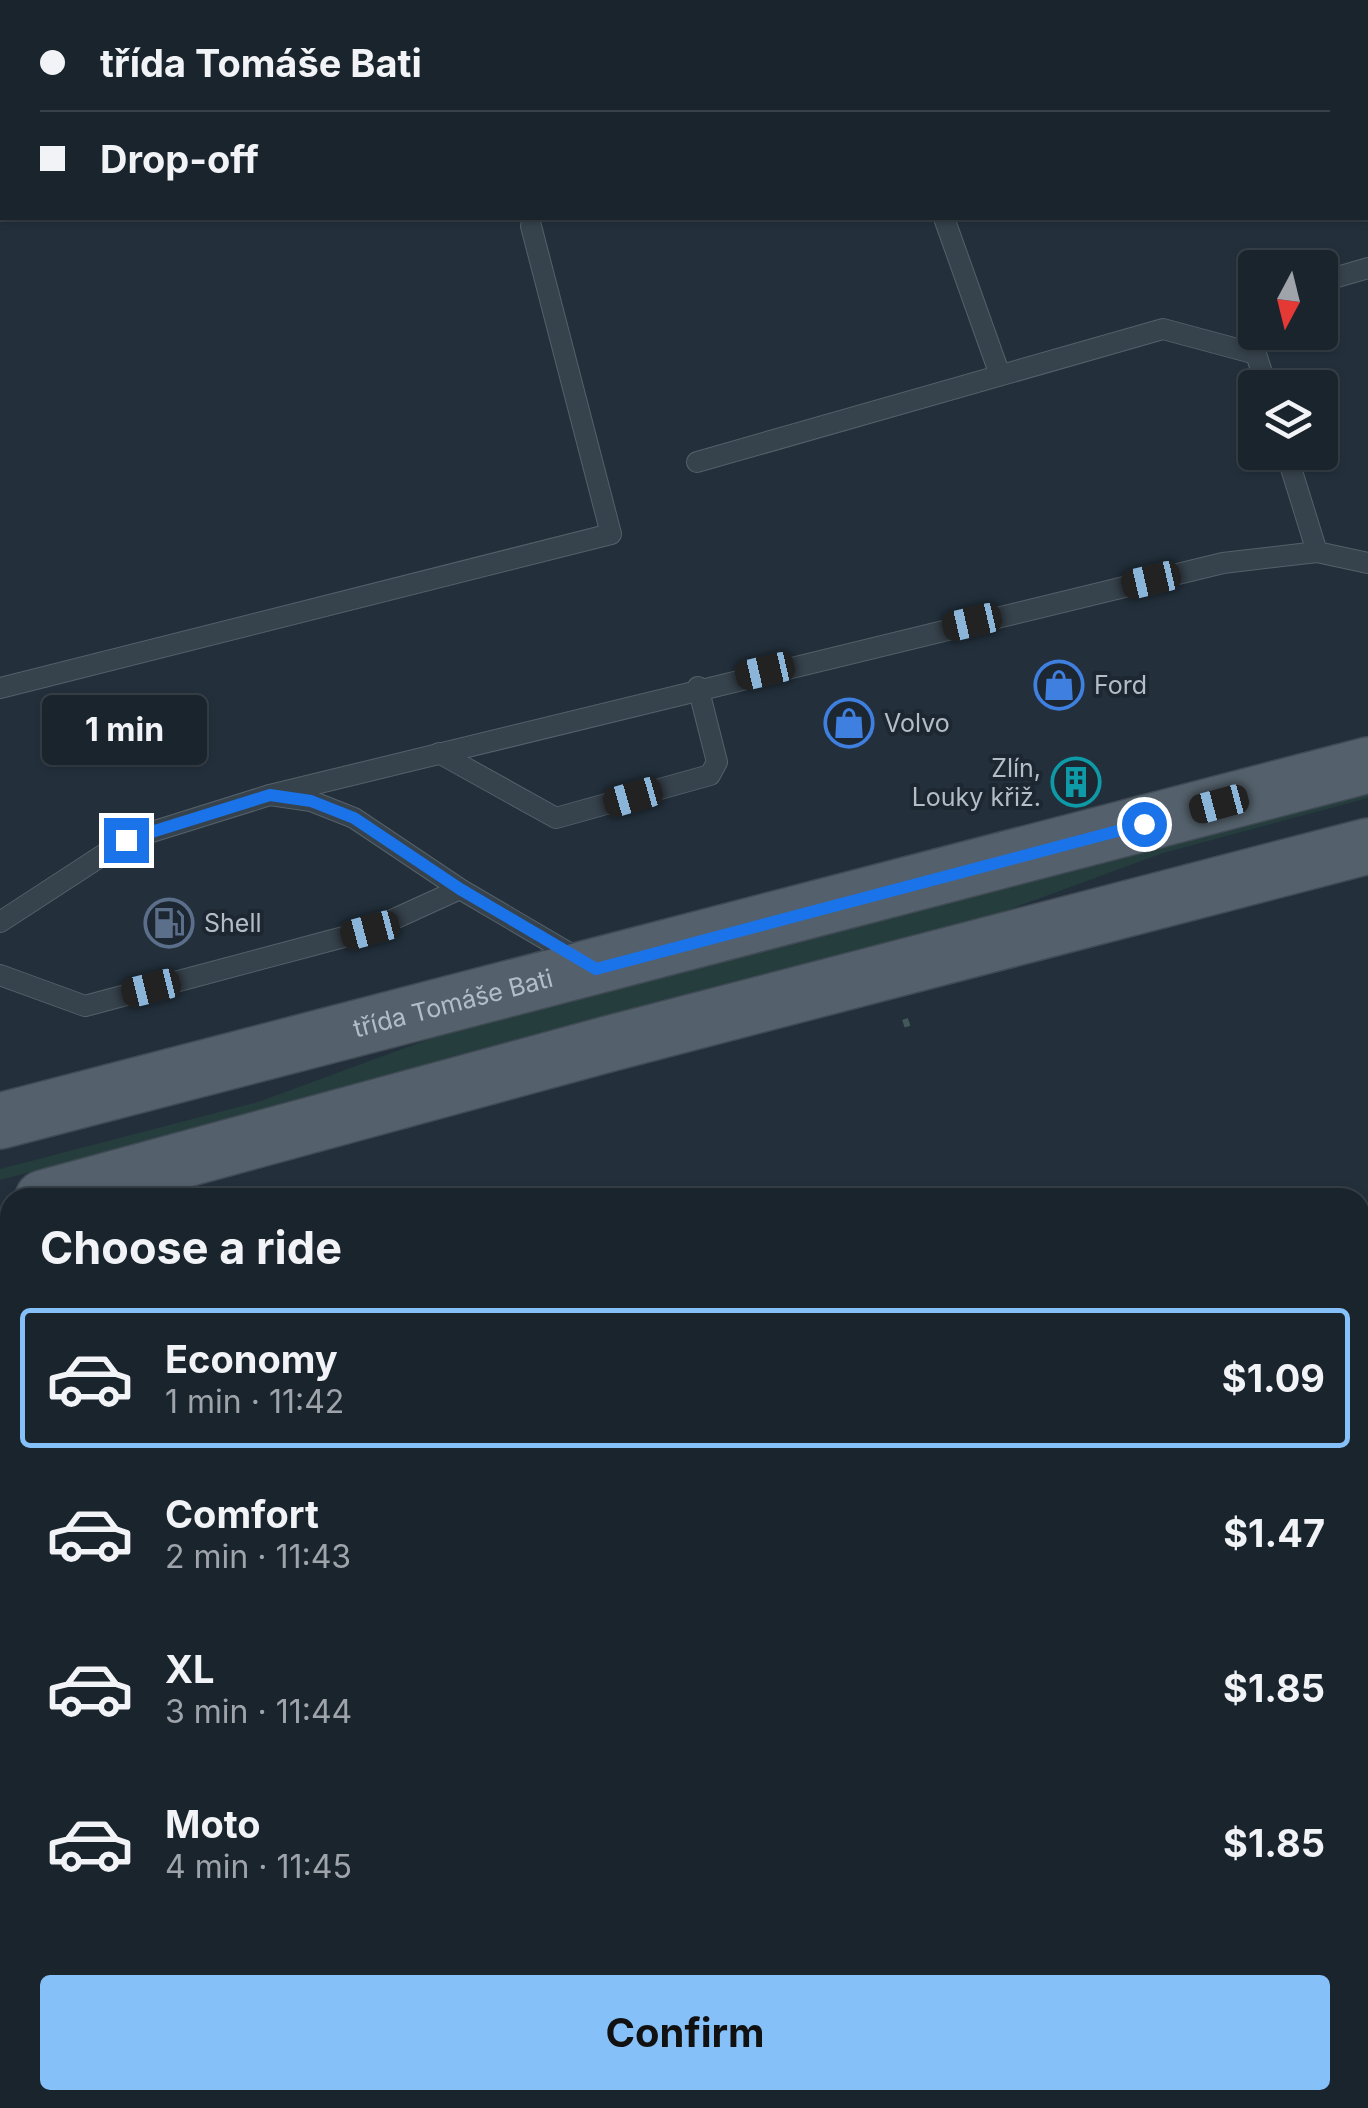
<!DOCTYPE html>
<meta charset="utf-8">
<style>
body{margin:0;font-family:Inter,sans-serif;background:#232c35;color:#f1f3f6;height:100vh;display:flex;flex-direction:column;font-size:38px;white-space:nowrap}
*{box-sizing:border-box;margin:0}
p{font-size:32px;color:#9fa4aa}
.icon{flex:none;width:55px;height:55px;fill:none;stroke:currentColor;stroke-width:2;stroke-linecap:round;stroke-linejoin:round}
.map{position:relative;flex:1;overflow:hidden}
.drawer{position:absolute;left:0px;top:1188px;width:1370px;height:922px;display:flex;flex-direction:column;background:#1a242d;border-radius:30px 30px 0 0;box-shadow:0 2px 8px #0004,0 0 0 2px #384149}
.drawer>*{flex:none}
.banner{position:absolute;left:0px;top:0px;width:1370px;height:220px;box-shadow:0 2px 8px #0004,0 0 0 2px #384149;display:grid;align-content:center;height:220px;padding:0 40px;background:#1a242d}
.needle{width:65px;rotate:187deg}
.fabs{position:absolute;left:1238px;top:250px;display:grid;gap:20px}
.fabs a{display:grid;place-items:center;width:100px;height:100px;border-radius:10px;background:#1a242d;box-shadow:0 2px 8px #0004,0 0 0 2px #384149;font-size:50px}
.end{position:absolute;width:45px;height:45px;margin:-22px;border:12px solid #1a73e8;background:#fff;box-shadow:0 0 0 5px #fff}
.from{border-radius:50%}
.bubble{position:absolute;height:70px;border-radius:10px;background:#1a242d;box-shadow:0 2px 8px #0004,0 0 0 2px #384149;font-size:32px;font-weight:700;line-height:70px;text-align:center}
.car{position:absolute;width:30px;height:60px;margin:-30px -15px;border-radius:12px;box-shadow:0 0 8px 2px #0007;background:linear-gradient(#222 24%,#8ab4d8 0 40%,#222 0 76%,#8ab4d8 0 86%,#222 0)}
.banner b{display:flex;align-items:center;gap:35px;height:95px;font-size:38px}
.banner b+b{border-top:2px solid #384149}
.banner i{width:25px;height:25px;background:#f1f3f6}
ul{padding:0;list-style:none}
li{display:flex;align-items:center;gap:30px;height:140px;margin:0 20px 15px;padding:0 20px;border:5px solid transparent;border-radius:10px}
li div{flex:1}
li b{display:block;font-size:38px}
li em{font-style:normal;font-weight:700}
li.active{border-color:#86c0f8}
li>.icon{width:90px;height:90px;stroke-width:1.5}
h2{padding:0 40px;font-size:45px;line-height:120px}
.button{display:flex;gap:20px;margin-top:auto;padding:20px 40px}
.button a{flex:1;height:115px;border-radius:10px;background:#86c0f8;color:#111;font-size:40px;font-weight:700;line-height:115px;text-align:center}
.map>svg:first-child{display:block}
.green{fill:#253d3c}
.lines{fill:none;stroke-linecap:round;stroke-linejoin:round}
.service-casing{stroke:#55606a;stroke-width:22}
.primary-casing{stroke:#404b55;stroke-width:58}
.path{stroke:#425959;stroke-width:6;stroke-dasharray:8 8;stroke-linecap:butt}
.service{stroke:#36424c;stroke-width:20}
.primary{stroke:#54616c;stroke-width:55}
.rail{stroke:#586673;stroke-width:8;stroke-dasharray:10 10;stroke-linecap:butt}
.route{stroke:#1a73e8;stroke-width:12}
.labels{text-anchor:middle;stroke-width:8;stroke-linejoin:round;paint-order:stroke}
.poi-label{font-size:25px;fill:#b2bdc7;stroke:#1c2731;text-anchor:start}
.street-label{font-size:25px;fill:#b2bdc7;stroke:#1c2731}
</style>
<div class="map">
<svg width="1368" height="2108" viewBox="0 0 1368 2108">
<rect width="100%" height="100%" fill="#23303c"/>
<g class="green">
<polygon points="1368,790 1368,798 1163,853 964,926 0,1180 0,1169 258,1102 443,1034"/>
<polygon points="1368,1314 1368,1455 1360,1458 1360,1317"/>
<polygon points="1360,2066 1368,2073 1368,2108 466,2108 463,2100 1360,2100"/>
</g>
<g class="lines">
<g class="service-casing">
<g id="service">
<polyline points="449,0 449,2"/>
<polyline points="890,0 891,2"/>
<polyline points="1342,0 1343,2"/>
<polyline points="1368,82 1368,84"/>
<polyline points="0,211 2,211"/>
<polyline points="944,218 1000,375"/>
<polyline points="1320,282 1368,268"/>
<polyline points="1286,452 1317,552"/>
<polyline points="697,462 1163,329 1256,354 1267,388"/>
<polyline points="0,688 611,534 531,226"/>
<polyline points="439,753 556,818 710,775 717,762 698,687"/>
<polyline points="270,795 1223,563 1317,552 1368,563"/>
<polyline points="0,922 126,840 270,795 311,801 354,818 460,889 581,960"/>
<polyline points="0,975 85,1006 370,930 460,889"/>
<polyline points="0,1731 10,1730"/>
<polyline points="0,2045 10,2044"/>
<polyline points="270,2100 271,2108"/>
</g>
</g>
<g class="primary-casing">
<g id="primary">
<path id="s1" d="M0,1121L1368,765"/>
<polyline points="43,1198 608,1044 1368,846"/>
</g>
</g>
<g class="path">
<polyline points="905,1019 909,1031"/>
<polyline points="0,1248 10,1246"/>
</g>
<use href="#service" class="service"/>
<use href="#primary" class="primary"/>
<g class="rail">
<polyline points="1360,1285 1368,1281"/>
<polyline points="0,1817 10,1814"/>
</g>
</g>
<g class="lines">
<polyline class="route" points="126,840 270,795 311,801 354,818 460,889 596,969 1144,824"/>
</g>
<defs>
<g id="shop-ring" transform="scale(2.5)"><circle r="9.5" fill="#1c2731" stroke="#3f7fe0" stroke-width="1.5"/><path d="M-5-2.5h2.3a2.7 3.5 0 0 1 5.4 0H5L5.5 6h-11ZM-1.5-2.5h3a1.5 2.3 0 0 0-3 0Z" fill="#3f7fe0"/></g>
<g id="building-ring" transform="scale(2.5)"><circle r="9.5" fill="#1c2731" stroke="#0f9aa8" stroke-width="1.5"/><path d="M-4-6H4V6H1V3H-1V6H-4ZM-2.5-4.3h1.7v1.8h-1.7ZM.8-4.3h1.7v1.8H.8ZM-2.5-1h1.7V.8h-1.7ZM.8-1h1.7V.8H.8Z" fill="#0f9aa8"/></g>
<g id="fuel-ring" transform="scale(2.5)"><circle r="9.5" fill="#1c2731" stroke="#5c6f8a" stroke-width="1.5"/><path d="M-5.5-6h7V0h2V4h1.3V-2.5L3-4.5l.8-.8L6-3V5H2.5V1h-1V6h-7ZM-4.2-4.7v3.2H.2V-4.7Z" fill="#5c6f8a"/></g>
</defs>
<g fill-rule="evenodd">
<use href="#shop-ring" x="1059" y="685"/>
<use href="#shop-ring" x="849" y="723"/>
<use href="#building-ring" x="1076" y="782"/>
<use href="#fuel-ring" x="169" y="923"/>
</g>
<g class="labels">
<g class="poi-label">
<text x="1094" y="694">Ford</text>
<text x="884" y="732">Volvo</text>
<text x="1041" y="777" text-anchor="end">Zlín,<tspan x="1041" dy="29">Louky křiž.</tspan></text>
<text x="204" y="932">Shell</text>
</g>
<g class="street-label">
<text dy="9" stroke="none"><textPath href="#s1" startOffset="468">třída Tomáše Bati</textPath></text>
</g>
</g>
</svg>
<div class="fabs">
<a><svg class="needle" viewBox="-14 -14 28 28"><path d="M0-13l5 13h-10z" fill="#e53935"/><path d="M0 13l5-13h-10z" fill="#9fa4aa"/></svg></a>
<a><svg class="icon" aria-label="layers" viewBox="0 0 24 24"><path d="M12 4l9 5-9 5-9-5zM3 14l9 5 9-5"/></svg></a>
</div>
<i class="end from" style="left:1144px;top:824px"></i>
<i class="end" style="left:126px;top:840px"></i>
<div class="bubble" style="left:42px;top:695px;width:165px">1 min</div>
<i class="car" style="left:1151px;top:580px;rotate:257deg"></i>
<i class="car" style="left:972px;top:622px;rotate:257deg"></i>
<i class="car" style="left:765px;top:671px;rotate:257deg"></i>
<i class="car" style="left:633px;top:797px;rotate:254deg"></i>
<i class="car" style="left:1219px;top:804px;rotate:255deg"></i>
<i class="car" style="left:370px;top:930px;rotate:255deg"></i>
<i class="car" style="left:151px;top:988px;rotate:256deg"></i>
<div class="banner">
<b><i class="from"></i>třída Tomáše Bati</b>
<b><i></i>Drop-off</b>
</div>
<section class="drawer">
<h2>Choose a ride</h2>
<ul>
<li class="active"><svg class="icon" aria-label="car" viewBox="0 0 24 24"><path d="M5 17H2v-5l4-1 3-4h7l3 4 3 1v5h-3M9 17h6M6 11h13"/><circle cx="7" cy="17" r="2"/><circle cx="17" cy="17" r="2"/></svg><div><b>Economy</b><p>1 min · 11:42</p></div><em>$1.09</em></li>
<li><svg class="icon" aria-label="car" viewBox="0 0 24 24"><path d="M5 17H2v-5l4-1 3-4h7l3 4 3 1v5h-3M9 17h6M6 11h13"/><circle cx="7" cy="17" r="2"/><circle cx="17" cy="17" r="2"/></svg><div><b>Comfort</b><p>2 min · 11:43</p></div><em>$1.47</em></li>
<li><svg class="icon" aria-label="car" viewBox="0 0 24 24"><path d="M5 17H2v-5l4-1 3-4h7l3 4 3 1v5h-3M9 17h6M6 11h13"/><circle cx="7" cy="17" r="2"/><circle cx="17" cy="17" r="2"/></svg><div><b>XL</b><p>3 min · 11:44</p></div><em>$1.85</em></li>
<li><svg class="icon" aria-label="car" viewBox="0 0 24 24"><path d="M5 17H2v-5l4-1 3-4h7l3 4 3 1v5h-3M9 17h6M6 11h13"/><circle cx="7" cy="17" r="2"/><circle cx="17" cy="17" r="2"/></svg><div><b>Moto</b><p>4 min · 11:45</p></div><em>$1.85</em></li>
</ul>
<div class="button"><a>Confirm</a></div>
</section>
</div>
